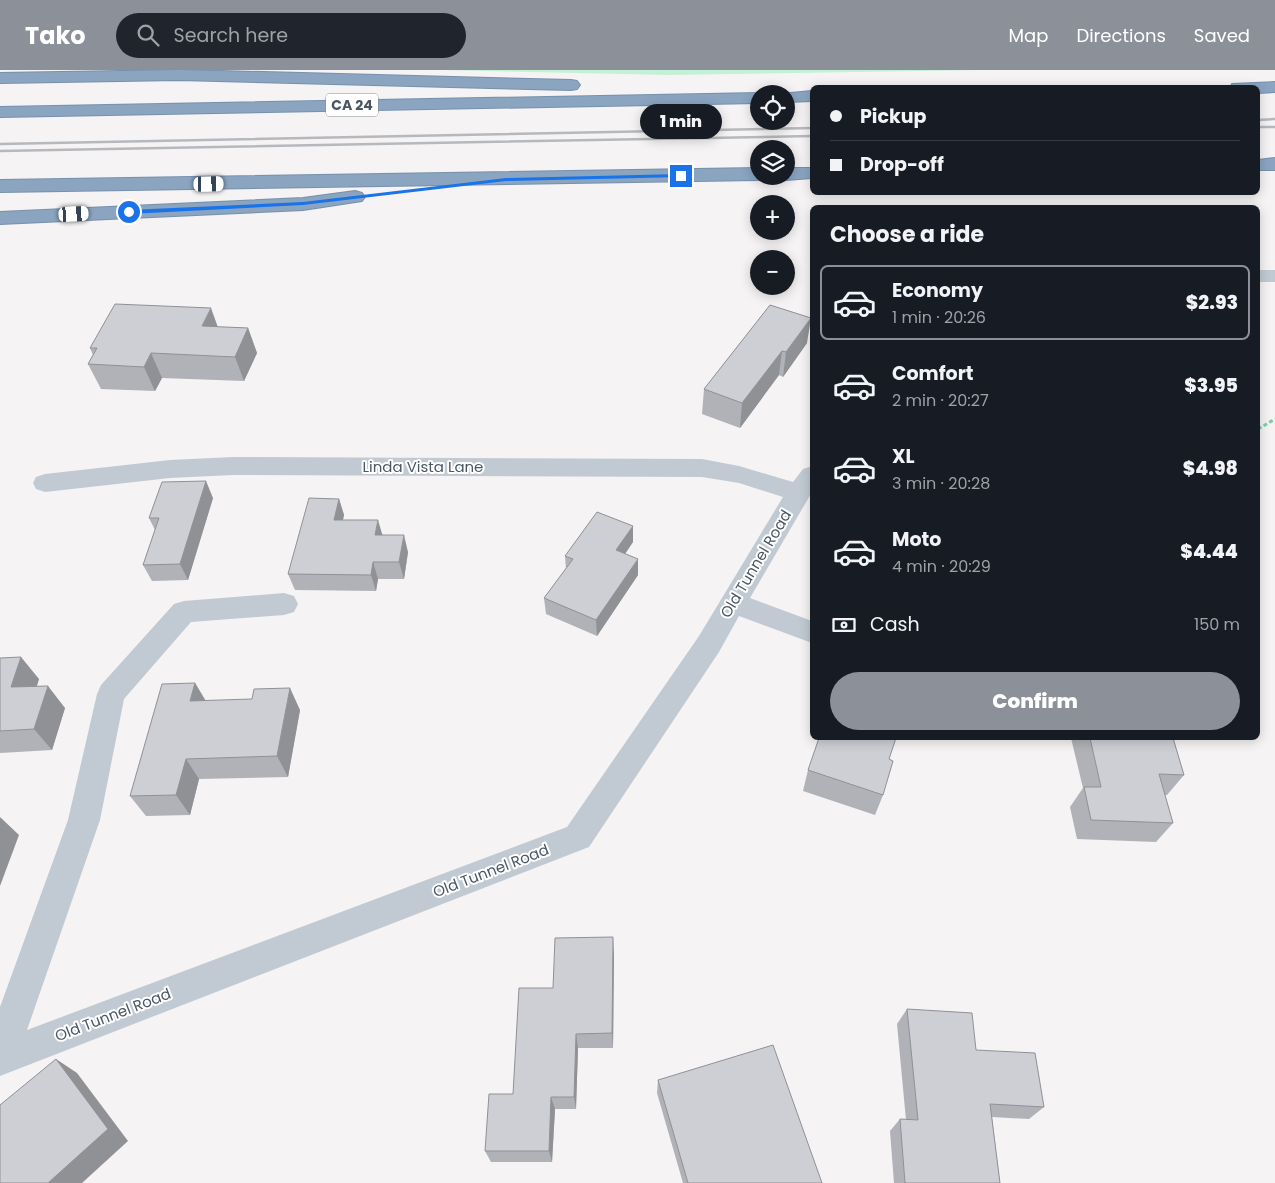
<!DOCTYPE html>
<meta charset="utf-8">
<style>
body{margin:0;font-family:Poppins,sans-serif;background:#20242c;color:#f1f3f6;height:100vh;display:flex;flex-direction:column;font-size:19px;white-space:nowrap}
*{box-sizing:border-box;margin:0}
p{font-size:16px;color:#9ea1a6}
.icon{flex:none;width:28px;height:28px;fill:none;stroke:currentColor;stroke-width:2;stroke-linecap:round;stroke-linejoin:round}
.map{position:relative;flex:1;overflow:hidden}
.sheet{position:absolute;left:810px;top:135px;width:450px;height:535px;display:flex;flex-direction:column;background:#171b24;border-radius:8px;box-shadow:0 2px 12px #0003}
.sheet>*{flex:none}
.banner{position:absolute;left:810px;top:15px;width:450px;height:110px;border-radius:8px;box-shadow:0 2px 12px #0003;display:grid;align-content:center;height:110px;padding:0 20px;background:#171b24}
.controls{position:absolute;left:750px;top:15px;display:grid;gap:10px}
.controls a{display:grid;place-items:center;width:45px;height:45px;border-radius:50%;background:#171b24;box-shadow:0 2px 12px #0003;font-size:25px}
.end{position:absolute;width:22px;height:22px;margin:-11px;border:6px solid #1a73e8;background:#fff;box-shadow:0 0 0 2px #fff}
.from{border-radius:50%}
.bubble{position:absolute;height:35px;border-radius:18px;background:#171b24;box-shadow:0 2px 12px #0003;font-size:16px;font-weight:800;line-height:35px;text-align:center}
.car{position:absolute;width:15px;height:30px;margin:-15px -8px;border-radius:6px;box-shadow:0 0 4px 1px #0007;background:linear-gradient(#fff 24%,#345 0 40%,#fff 0 76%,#345 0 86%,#fff 0)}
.banner b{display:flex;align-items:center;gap:18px;height:48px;font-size:19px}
.banner b+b{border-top:1px solid #363941}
.banner i{width:12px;height:12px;background:#f1f3f6}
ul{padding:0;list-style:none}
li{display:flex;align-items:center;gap:15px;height:75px;margin:0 10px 8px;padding:0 10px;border:2px solid transparent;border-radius:8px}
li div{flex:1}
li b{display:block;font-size:19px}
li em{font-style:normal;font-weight:800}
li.current{border-color:#8c9099}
li>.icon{width:45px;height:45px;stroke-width:1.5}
h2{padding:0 20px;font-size:22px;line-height:60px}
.pay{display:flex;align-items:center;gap:12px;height:55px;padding:0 20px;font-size:19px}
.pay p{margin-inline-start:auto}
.button{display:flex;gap:10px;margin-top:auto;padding:10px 20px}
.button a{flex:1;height:58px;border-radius:30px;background:#8c9099;color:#fff;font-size:20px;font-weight:800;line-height:58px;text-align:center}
header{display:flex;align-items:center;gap:30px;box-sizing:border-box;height:70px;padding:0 25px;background:#8c9099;color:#fff}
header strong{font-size:24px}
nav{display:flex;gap:28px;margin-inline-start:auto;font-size:18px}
.search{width:350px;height:45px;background:#20242c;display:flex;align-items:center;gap:12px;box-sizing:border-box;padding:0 18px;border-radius:28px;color:#9ea1a6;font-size:19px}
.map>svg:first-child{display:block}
.green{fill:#c3f1d5}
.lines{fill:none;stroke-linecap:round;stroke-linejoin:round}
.highway-casing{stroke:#7690ad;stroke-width:2}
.path{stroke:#7ad0a6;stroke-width:3;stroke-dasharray:4 2.5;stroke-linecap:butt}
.minor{fill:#c1cad2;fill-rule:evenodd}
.highway{fill:#8ba5c1;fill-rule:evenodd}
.rail{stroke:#b5b8bd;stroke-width:2.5}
.wall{fill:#b0b2b7}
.shaded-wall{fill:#909195}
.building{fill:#cdcfd5;stroke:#909195}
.route{fill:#1a73e8}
.labels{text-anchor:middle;stroke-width:4;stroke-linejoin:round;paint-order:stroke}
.shield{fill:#fff;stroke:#808990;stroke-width:1}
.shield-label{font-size:14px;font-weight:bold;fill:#4a5661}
.street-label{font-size:15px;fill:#4a5661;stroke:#fff}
</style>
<header>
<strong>Tako</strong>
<div class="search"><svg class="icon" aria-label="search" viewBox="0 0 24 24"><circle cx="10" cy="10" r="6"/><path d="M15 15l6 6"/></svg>Search here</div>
<nav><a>Map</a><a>Directions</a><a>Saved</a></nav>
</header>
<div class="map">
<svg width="1275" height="1113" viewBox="0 0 1275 1113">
<rect width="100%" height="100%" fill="#f5f3f3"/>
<polygon class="green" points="441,0 981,0 669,5"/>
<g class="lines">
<g class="highway-casing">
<g id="highway">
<polygon points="181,0 571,10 577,11 580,15 577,19 571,20 179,10 0,13 0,3"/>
<polygon points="1275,12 1275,22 1258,23 1258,18 1230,18 1232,14"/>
<polygon points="812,21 812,31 786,32 786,24 780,24"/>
<polygon points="759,23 763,24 759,24 759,33 0,47 0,37"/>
<polygon points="1275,88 1275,100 1258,100 1258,90"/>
<polygon points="759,98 759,106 767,106 766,108 759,110 0,122 0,110"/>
<polygon points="786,98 812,98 812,108 786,110 779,108 778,106 786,106"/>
<polygon points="355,121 362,123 365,127 362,131 303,140 0,154 0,142 303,128"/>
</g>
</g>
<polyline class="path" points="1258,359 1275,349"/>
<g class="minor">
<rect x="1258" y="200" width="17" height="12"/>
<polygon points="233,387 702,389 739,396 793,412 803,399 812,396 812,422 750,528 812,551 812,573 739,546 719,582 589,777 0,1006 0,937 68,750 97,624 101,615 174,534 184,531 284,523 294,526 298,534 294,542 284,545 191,552 124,629 100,750 27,960 567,757 699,566 783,427 739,413 702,407 233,405 170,408 45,422 36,419 33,413 36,407 45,404 170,390"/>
</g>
<use href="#highway" class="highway"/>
<g class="rail">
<polyline points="1258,50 1275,49"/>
<polyline points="1258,57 1275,57"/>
<polyline points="0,74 812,58"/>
<polyline points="0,81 812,66"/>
</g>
</g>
<g class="wall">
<polygon points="770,235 807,273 783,307 779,305 740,358 702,344 704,319"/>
<polygon points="218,257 248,258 257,283 244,311 162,308 155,321 101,319 88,294 93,285 90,278"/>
<polygon points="213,428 188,510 152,511 143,495 155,460 149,448"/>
<polygon points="339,429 344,445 343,450 383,465 408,482 404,509 378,509 376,521 295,520 288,504"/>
<polygon points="633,456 633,472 625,484 638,505 597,566 546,544 544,528 566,499 565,486"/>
<polygon points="0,588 39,609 37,616 65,638 52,680 0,683"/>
<polygon points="195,613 206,631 300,640 288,707 199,709 190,745 146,746 130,726"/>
<polygon points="1071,668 1173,668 1184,705 1167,725 1165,725 1173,753 1156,772 1077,769 1070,737 1083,718"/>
<polygon points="889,689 883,725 875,745 803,721 808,700"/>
<polygon points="614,884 613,978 578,978 576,1039 555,1039 552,1092 491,1092 485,1081 513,1024 553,918"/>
<polygon points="907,939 976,980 1044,1037 1029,1049 992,1047 1000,1113 894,1113 890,1061 900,1049 906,1050 897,954"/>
<polygon points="658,1010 822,1113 683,1113 657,1023"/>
</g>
<g class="shaded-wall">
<polygon points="211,238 220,263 202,256"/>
<polygon points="811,248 807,273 783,307 786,282"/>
<polygon points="248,258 257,283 244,311 235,287"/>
<polygon points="782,281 779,305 740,358 742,333"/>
<polygon points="151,283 162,308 155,321 144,297"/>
<polygon points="206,411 213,428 188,510 180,494"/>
<polygon points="339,429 344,445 339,466 334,450"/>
<polygon points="378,450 383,467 375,465"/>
<polygon points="633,456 633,472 616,497 616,480"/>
<polygon points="404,465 408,482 404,509 399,492"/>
<polygon points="638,489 638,505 597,566 596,550"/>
<polygon points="373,492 378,509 376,521 371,505"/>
<polygon points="21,587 39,609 29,639 11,617"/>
<polygon points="195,613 208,635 190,631"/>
<polygon points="48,616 65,638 52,680 34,659"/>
<polygon points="290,618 300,640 288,707 277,686"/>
<polygon points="186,689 199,709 190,745 176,725"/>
<polygon points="0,747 19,765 0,816"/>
<polygon points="613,867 614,884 613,978 612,963"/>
<polygon points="576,964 578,978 576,1039 574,1027"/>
<polygon points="56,989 77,1003 128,1071 82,1113 48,1113"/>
<polygon points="551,1027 555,1039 552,1092 549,1081"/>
</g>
<g class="building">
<polygon points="115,234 211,238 202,256 248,258 235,287 151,283 144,297 88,294 97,278 90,278"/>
<polygon points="770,235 811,248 786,282 782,281 742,333 704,319"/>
<polygon points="206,411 180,494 143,495 159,448 149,448 162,412"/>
<polygon points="309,428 339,429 334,450 378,450 375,465 404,465 399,492 373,492 371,505 288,504"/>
<polygon points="597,442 633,456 616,480 638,489 596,550 544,528 573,489 565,486"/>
<polygon points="21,587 11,617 48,616 34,659 0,661 0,588"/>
<polygon points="195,613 190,631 252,629 254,619 290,618 277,686 186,689 176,725 130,726 162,614"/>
<polygon points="819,668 896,668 889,689 893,691 883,725 808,700"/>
<polygon points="1090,668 1173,668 1184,705 1159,704 1173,753 1091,750 1084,717 1101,717"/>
<polygon points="613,867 612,963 576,964 574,1027 551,1027 549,1081 485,1081 489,1024 513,1024 519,918 553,918 555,868"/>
<polygon points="907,939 972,943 976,980 1035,983 1044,1037 990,1034 1000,1113 905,1113 900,1049 918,1050"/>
<polygon points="773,975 822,1113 688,1113 658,1010"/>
<polygon points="56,989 108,1059 48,1113 0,1113 0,1035"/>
</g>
<polygon class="route" points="681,104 683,107 506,111 303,135 129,144 126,142 129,140 303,132 506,108"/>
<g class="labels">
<rect class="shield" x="326" y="23.5" width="52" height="23" rx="4"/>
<g class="shield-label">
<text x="352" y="40">CA 24</text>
</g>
<g class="street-label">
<text x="423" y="402">Linda Vista Lane</text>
<text transform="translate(756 494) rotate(-59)" y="5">Old Tunnel Road</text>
<text transform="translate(491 801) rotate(-21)" y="5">Old Tunnel Road</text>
<text transform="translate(113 945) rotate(-21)" y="5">Old Tunnel Road</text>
</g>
</g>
</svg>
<div class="controls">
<a><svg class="icon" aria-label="locate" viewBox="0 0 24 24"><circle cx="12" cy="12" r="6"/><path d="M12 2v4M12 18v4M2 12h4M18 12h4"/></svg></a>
<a><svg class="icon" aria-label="layers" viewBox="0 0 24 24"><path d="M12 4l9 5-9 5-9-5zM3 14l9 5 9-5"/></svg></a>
<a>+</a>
<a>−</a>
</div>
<i class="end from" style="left:129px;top:142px"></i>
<i class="end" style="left:681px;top:106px"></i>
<div class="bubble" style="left:640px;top:34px;width:82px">1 min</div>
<i class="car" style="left:209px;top:114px;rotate:89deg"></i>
<i class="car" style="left:74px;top:144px;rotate:87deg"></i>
<div class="banner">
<b><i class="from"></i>Pickup</b>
<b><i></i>Drop-off</b>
</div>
<section class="sheet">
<h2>Choose a ride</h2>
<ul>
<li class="current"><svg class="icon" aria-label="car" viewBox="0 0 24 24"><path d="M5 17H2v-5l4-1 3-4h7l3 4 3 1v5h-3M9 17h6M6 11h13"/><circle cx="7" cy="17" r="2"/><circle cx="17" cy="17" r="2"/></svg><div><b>Economy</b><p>1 min · 20:26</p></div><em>$2.93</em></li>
<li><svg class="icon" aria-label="car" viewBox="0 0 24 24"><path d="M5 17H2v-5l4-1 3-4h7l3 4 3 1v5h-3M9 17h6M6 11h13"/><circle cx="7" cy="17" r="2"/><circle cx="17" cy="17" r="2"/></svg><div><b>Comfort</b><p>2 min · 20:27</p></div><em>$3.95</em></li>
<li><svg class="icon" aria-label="car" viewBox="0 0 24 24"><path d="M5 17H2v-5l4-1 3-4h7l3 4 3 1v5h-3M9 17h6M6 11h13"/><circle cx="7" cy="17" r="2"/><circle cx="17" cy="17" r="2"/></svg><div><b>XL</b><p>3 min · 20:28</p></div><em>$4.98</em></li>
<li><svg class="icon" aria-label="car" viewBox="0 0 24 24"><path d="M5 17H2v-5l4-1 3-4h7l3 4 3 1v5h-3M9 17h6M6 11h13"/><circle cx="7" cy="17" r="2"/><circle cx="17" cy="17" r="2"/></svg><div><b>Moto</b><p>4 min · 20:29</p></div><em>$4.44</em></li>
</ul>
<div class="pay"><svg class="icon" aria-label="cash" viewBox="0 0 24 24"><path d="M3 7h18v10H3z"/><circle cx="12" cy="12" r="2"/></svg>Cash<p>150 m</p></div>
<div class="button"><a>Confirm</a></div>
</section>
</div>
